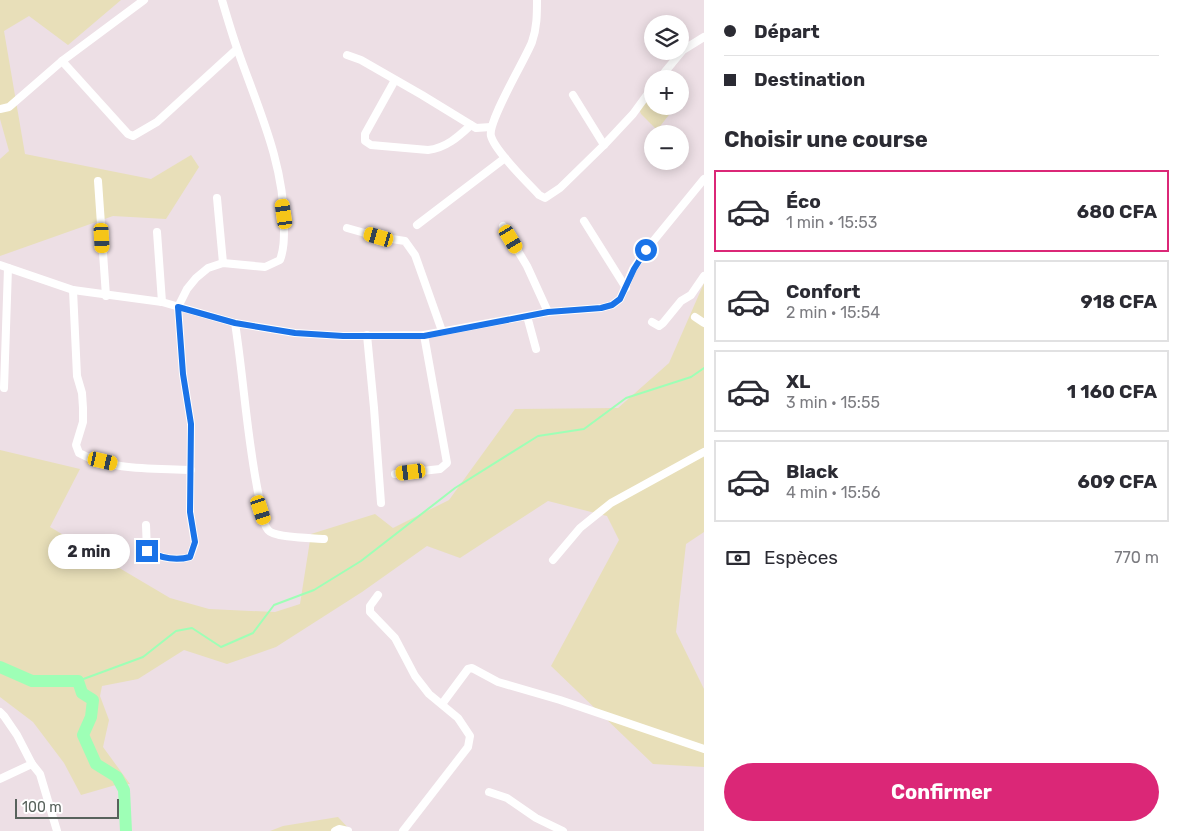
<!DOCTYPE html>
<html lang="fr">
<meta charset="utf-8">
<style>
body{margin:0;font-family:Rubik,sans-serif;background:#f7f7f7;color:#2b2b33;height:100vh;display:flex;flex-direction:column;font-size:19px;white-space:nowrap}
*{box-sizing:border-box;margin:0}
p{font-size:16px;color:#7c7c81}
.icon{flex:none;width:28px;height:28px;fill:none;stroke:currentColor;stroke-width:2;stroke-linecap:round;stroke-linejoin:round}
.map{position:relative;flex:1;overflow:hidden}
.panel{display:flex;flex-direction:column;background:#fff;width:475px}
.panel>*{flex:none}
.guide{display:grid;align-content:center;height:110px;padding:0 20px;background:#fff}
.buttons{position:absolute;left:644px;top:15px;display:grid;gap:10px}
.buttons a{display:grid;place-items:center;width:45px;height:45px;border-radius:50%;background:#fff;box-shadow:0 2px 12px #0003;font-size:25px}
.scale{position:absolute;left:15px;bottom:12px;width:104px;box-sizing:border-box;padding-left:5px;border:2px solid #58625c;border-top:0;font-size:14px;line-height:18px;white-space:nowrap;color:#58625c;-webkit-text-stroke:4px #fff;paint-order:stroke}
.end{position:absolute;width:22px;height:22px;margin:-11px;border:6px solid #1a73e8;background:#fff;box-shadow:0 0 0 2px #fff}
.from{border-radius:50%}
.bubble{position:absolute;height:35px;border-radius:18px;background:#fff;box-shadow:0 2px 12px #0003;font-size:16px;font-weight:700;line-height:35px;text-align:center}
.car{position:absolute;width:15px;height:30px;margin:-15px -8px;border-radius:6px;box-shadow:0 0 4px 1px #0007;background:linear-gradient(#f5c518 24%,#345 0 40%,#f5c518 0 76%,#345 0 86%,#f5c518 0)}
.guide b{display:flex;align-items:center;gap:18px;height:48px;font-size:19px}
.guide b+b{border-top:1px solid #e1e1e2}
.guide i{width:12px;height:12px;background:#2b2b33}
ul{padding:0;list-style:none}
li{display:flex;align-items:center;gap:15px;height:82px;margin:0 10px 8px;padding:0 10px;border:2px solid #e1e1e2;border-radius:0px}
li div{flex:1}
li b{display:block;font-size:19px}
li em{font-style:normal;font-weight:700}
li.on{border-color:#db2777}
li>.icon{width:45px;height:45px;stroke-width:1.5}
h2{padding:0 20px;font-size:22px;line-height:60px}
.pay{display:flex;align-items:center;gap:12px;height:55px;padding:0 20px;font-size:19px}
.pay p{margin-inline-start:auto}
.cta{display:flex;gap:10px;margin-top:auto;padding:10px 20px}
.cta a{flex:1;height:58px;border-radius:30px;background:#db2777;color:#fff;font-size:20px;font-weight:700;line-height:58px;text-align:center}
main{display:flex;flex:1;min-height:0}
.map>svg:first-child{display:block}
.green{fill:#e8dfb9}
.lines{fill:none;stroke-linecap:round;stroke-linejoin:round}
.stream{stroke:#9effb6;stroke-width:2}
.river{stroke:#9effb6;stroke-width:12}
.street{stroke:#fff;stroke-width:8}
.route{stroke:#1a73e8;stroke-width:6}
</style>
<main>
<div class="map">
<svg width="704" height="831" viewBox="0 0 704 831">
<rect width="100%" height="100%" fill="#eddfe5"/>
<g class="green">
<polygon points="0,0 121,0 68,45 29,16 4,31 25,154 151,179 191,155 199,167 166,219 113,216 0,256 0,159 9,151 0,119"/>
<polygon points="652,91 652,106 676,106 657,130 641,114 639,109"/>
<polygon points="704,283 704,532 686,544 676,632 704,689 704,767 653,764 551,666 619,540 607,516 548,501 460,558 427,546 362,592 276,647 227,664 184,650 138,679 102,686 100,696 109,720 103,747 130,784 119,784 81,795 64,763 33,722 0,697 0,450 80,469 50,527 170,598 209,609 275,612 300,604 311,534 375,514 393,528 449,500 515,409 618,408 669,363"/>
<polygon points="338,817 351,831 270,831 283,826"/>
</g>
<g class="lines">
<polyline class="stream" points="78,681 143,657 176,631 192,628 221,647 253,633 274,605 314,590 361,561 455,488 538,436 584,429 626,398 691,377 704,368"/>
<polyline class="river" points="0,667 32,681 78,681 82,693 93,700 91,717 83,735 96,764 117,777 124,790 126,831"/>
<g class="street">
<path d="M537,0C537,14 537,28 532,42C525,60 487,122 491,136C495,151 527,182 539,195L545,198L560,188L604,145L633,114L652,88"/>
<polyline points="347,55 361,60 422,95 471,125 476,128 491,127"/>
<polyline points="62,61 128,134 133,136 157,122 237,49"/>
<polyline points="659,79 683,50 704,37"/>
<path d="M395,80L365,134V141L371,145L428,150C446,148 458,137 471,125"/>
<polyline points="573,95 604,145"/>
<polyline points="0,109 9,107 62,61 144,0"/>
<polyline points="98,181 106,296"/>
<polyline points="217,198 223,263"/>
<polyline points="584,221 626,288"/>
<polyline points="417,225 505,158"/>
<polyline points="503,226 527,266 548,312"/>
<polyline points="347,228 379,237 405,241 415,255 442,331"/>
<polyline points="157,232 162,302"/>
<polyline points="0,265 73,290 162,302 235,323 295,333 343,336 424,335 548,312 601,308 612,305 620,299 633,269 646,250 704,179"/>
<path d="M73,290L77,376L82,393L83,408V422L76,445L79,453C111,471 155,468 191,470"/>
<polyline points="527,316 536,349"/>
<polyline points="695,317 704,323"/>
<polyline points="652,322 659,326 663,323 681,301 691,295 704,276"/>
<path d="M235,323C244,381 247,440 259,497C260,505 263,524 268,530C274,538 313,538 324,539"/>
<polyline points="367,335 374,408 381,503"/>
<polyline points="4,388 8,268"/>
<polyline points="395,474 440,469 447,463 424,335"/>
<path d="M146,525L147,551C161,558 176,561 190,557L195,543L190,512L191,424L183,374L178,307L187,289L196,278L208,268L223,263L265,267L280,260C284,249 284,239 284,227C285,165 258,108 238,51C232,34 227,17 222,0"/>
<polyline points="553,560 580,528 611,503 704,452"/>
<polyline points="378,595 370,606 370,612 395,638 415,676 429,694 458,718 470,736 468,747 403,831"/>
<polyline points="442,704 468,669 472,668 498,682 560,700 704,749"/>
<polyline points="0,712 4,716 17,735 32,764 40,774 57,831"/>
<polyline points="0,779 32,764"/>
<polyline points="489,792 507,798 536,818 563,831"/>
<polyline points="335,831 339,829 348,831"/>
</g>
</g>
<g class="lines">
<path class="route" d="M147,551C161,558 175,561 190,557L195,542L190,512L191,424L183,374L178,307L235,323L295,333L343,336H424L548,312L601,308L612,305L620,299L634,269L646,250"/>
</g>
</svg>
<div class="buttons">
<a><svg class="icon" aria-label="layers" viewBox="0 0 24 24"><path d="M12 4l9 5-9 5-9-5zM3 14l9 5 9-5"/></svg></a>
<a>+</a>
<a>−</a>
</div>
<div class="scale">100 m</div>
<i class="end from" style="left:646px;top:250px"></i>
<i class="end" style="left:147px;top:551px"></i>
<div class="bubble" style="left:48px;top:534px;width:82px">2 min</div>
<i class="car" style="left:284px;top:214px;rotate:352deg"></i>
<i class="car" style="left:379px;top:237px;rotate:286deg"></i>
<i class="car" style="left:102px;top:238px;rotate:177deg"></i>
<i class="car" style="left:511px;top:239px;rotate:149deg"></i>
<i class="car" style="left:103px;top:461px;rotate:103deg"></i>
<i class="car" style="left:411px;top:472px;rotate:263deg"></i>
<i class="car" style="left:261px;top:510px;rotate:162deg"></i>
</div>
<section class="panel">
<div class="guide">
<b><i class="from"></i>Départ</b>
<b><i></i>Destination</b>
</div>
<h2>Choisir une course</h2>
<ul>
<li class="on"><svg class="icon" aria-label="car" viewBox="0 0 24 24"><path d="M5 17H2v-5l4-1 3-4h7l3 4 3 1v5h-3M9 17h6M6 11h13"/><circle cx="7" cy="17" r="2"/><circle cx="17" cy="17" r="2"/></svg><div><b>Éco</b><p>1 min · 15:53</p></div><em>680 CFA</em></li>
<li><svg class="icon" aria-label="car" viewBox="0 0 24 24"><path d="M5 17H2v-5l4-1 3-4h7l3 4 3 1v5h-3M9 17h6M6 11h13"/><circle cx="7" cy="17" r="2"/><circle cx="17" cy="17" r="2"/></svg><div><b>Confort</b><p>2 min · 15:54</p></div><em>918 CFA</em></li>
<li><svg class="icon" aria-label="car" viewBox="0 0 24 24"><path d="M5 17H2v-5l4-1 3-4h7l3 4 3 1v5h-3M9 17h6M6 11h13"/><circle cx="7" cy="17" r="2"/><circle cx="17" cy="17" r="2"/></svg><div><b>XL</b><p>3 min · 15:55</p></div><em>1 160 CFA</em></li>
<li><svg class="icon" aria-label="car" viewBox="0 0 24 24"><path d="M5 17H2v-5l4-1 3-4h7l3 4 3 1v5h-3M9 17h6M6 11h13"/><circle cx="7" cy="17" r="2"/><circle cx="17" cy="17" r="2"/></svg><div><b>Black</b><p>4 min · 15:56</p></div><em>609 CFA</em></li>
</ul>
<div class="pay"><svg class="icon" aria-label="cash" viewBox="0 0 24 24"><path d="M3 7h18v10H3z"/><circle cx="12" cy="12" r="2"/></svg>Espèces<p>770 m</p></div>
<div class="cta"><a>Confirmer</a></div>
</section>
</main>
